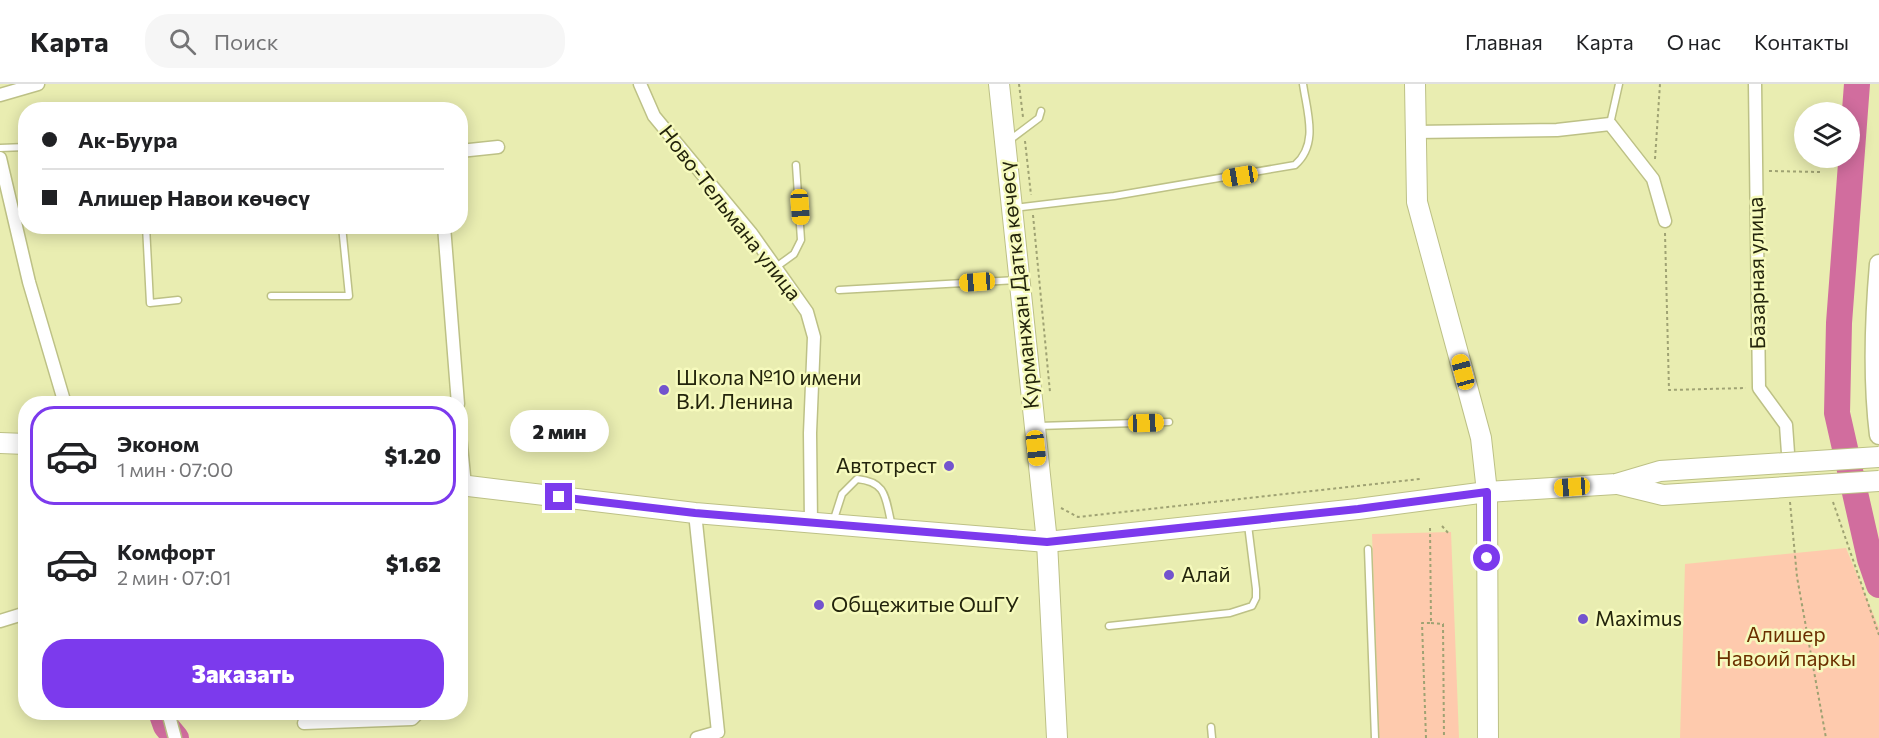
<!DOCTYPE html>
<html lang="ru">
<meta charset="utf-8">
<style>
body{margin:0;font-family:Commissioner,sans-serif;background:#f6f6f6;color:#202124;height:100vh;display:flex;flex-direction:column;font-size:22px;white-space:nowrap}
*{box-sizing:border-box;margin:0}
p{font-size:20px;color:#757577}
.icon{flex:none;width:33px;height:33px;fill:none;stroke:currentColor;stroke-width:2;stroke-linecap:round;stroke-linejoin:round}
.map{position:relative;flex:1;overflow:hidden}
.details{position:absolute;left:18px;top:312px;width:450px;height:324px;display:flex;flex-direction:column;background:#fff;border-radius:24px;box-shadow:0 3px 15px #0003}
.details>*{flex:none}
.guide{position:absolute;left:18px;top:18px;width:450px;height:132px;border-radius:24px;box-shadow:0 3px 15px #0003;display:grid;align-content:center;height:132px;padding:0 24px;background:#fff}
.tools{position:absolute;left:1794px;top:18px;display:grid;gap:12px}
.tools a{display:grid;place-items:center;width:66px;height:66px;border-radius:50%;background:#fff;box-shadow:0 3px 15px #0003;font-size:30px}
.end{position:absolute;width:27px;height:27px;margin:-14px;border:8px solid #7c3aed;background:#fff;box-shadow:0 0 0 3px #fff}
.from{border-radius:50%}
.bubble{position:absolute;height:42px;border-radius:21px;background:#fff;box-shadow:0 3px 15px #0003;font-size:20px;font-weight:800;line-height:42px;text-align:center}
.car{position:absolute;width:18px;height:36px;margin:-18px -9px;border-radius:8px;box-shadow:0 0 4px 2px #0007;background:linear-gradient(#f5c518 24%,#345 0 40%,#f5c518 0 76%,#345 0 86%,#f5c518 0)}
.guide b{display:flex;align-items:center;gap:21px;height:57px;font-size:22px}
.guide b+b{border-top:2px solid #e0e0e0}
.guide i{width:15px;height:15px;background:#202124}
ul{padding:10px 0 0;list-style:none}
li{display:flex;align-items:center;gap:18px;height:99px;margin:0 12px 9px;padding:0 12px;border:3px solid transparent;border-radius:24px}
li div{flex:1}
li b{display:block;font-size:22px}
li em{font-style:normal;font-weight:800}
li.active{border-color:#7c3aed}
li>.icon{width:54px;height:54px;stroke-width:1.5}
.button{display:flex;gap:12px;margin-top:auto;padding:12px 24px}
.button a{flex:1;height:69px;border-radius:24px;background:#7c3aed;color:#fff;font-size:24px;font-weight:800;line-height:69px;text-align:center}
header{display:flex;align-items:center;gap:36px;box-sizing:border-box;height:84px;padding:0 30px;background:#fff;border-bottom:2px solid #e0e0e0}
header strong{font-size:28px}
nav{display:flex;gap:33px;margin-inline-start:auto;font-size:21px}
.search{width:420px;height:54px;background:#f6f6f6;display:flex;align-items:center;gap:15px;box-sizing:border-box;padding:0 21px;border-radius:24px;color:#757577;font-size:22px}
.map>svg:first-child{display:block}
.green{fill:#fecaad}
.lines{fill:none;stroke-linecap:round;stroke-linejoin:round}
.river{stroke:#d16d9e;stroke-width:26}
.lane-casing{stroke:#bdc186;stroke-width:9}
.street-casing{stroke:#bdc186;stroke-width:15}
.secondary-casing{stroke:#bdc186;stroke-width:21}
.primary-casing{stroke:#bdc186;stroke-width:22}
.path{stroke:#9fa273;stroke-width:2;stroke-dasharray:3 3;stroke-linecap:butt}
.lane{stroke:#fff;stroke-width:6}
.street{stroke:#fff;stroke-width:12}
.secondary{stroke:#fff;stroke-width:18}
.primary{stroke:#fff;stroke-width:20}
.primary-bridge-casing{stroke:#bdc186;stroke-width:22;stroke-linecap:butt}
.primary-bridge{stroke:#fff;stroke-width:20}
.route{stroke:#7c3aed;stroke-width:8}
.poi-dot{fill:#7354ce;stroke:#f6fabd;stroke-width:2}
.labels{text-anchor:middle;stroke-width:5;stroke-linejoin:round;paint-order:stroke}
.street-label{font-size:21px;fill:#23240c;stroke:#f6fabd}
.poi-label{font-size:21px;fill:#23240c;stroke:#f6fabd;text-anchor:start}
.park-label{font-size:21px;fill:#6c3000;stroke:#f6fabd}
</style>
<header>
<strong>Карта</strong>
<div class="search"><svg class="icon" aria-label="search" viewBox="0 0 24 24"><circle cx="10" cy="10" r="6"/><path d="M15 15l6 6"/></svg>Поиск</div>
<nav><a>Главная</a><a>Карта</a><a>О нас</a><a>Контакты</a></nav>
</header>
<div class="map">
<svg width="1879" height="654" viewBox="0 0 1879 654">
<rect width="100%" height="100%" fill="#e9edb1"/>
<g class="green">
<polygon points="1451,448 1459,654 1379,654 1372,450"/>
<polygon points="1846,464 1879,544 1879,654 1680,654 1685,480"/>
</g>
<g class="lines">
<g class="river">
<polyline points="1857,0 1839,239 1837,329 1870,475 1879,501"/>
<polyline points="161,628 166,642 176,654"/>
</g>
<g class="lane-casing">
<g id="lane">
<polyline points="1610,40 1619,0"/>
<polyline points="1007,58 1039,34 1041,27"/>
<polyline points="0,64 26,63"/>
<path d="M1014,124L1114,112L1295,81C1319,60 1307,28 1303,0"/>
<polyline points="146,142 150,219 178,216"/>
<polyline points="776,183 794,170 801,156 796,81"/>
<polyline points="839,206 1017,196"/>
<polyline points="271,212 349,212 342,142"/>
<polyline points="1038,342 1169,338"/>
<path d="M833,438L842,410L857,395C888,398 885,415 892,442"/>
<polyline points="1368,465 1375,654"/>
<polyline points="1109,542 1230,529 1252,522 1256,514 1256,505 1248,441"/>
<polyline points="1211,643 1212,654"/>
</g>
</g>
<g class="street-casing">
<g id="street">
<polyline points="640,0 654,32 751,149 807,228 814,253 810,349 811,439"/>
<polyline points="1755,0 1759,304 1786,341 1788,369"/>
<polyline points="0,11 38,0"/>
<polyline points="1414,48 1557,46 1610,40 1653,95 1665,137"/>
<polyline points="460,67 498,63"/>
<polyline points="0,74 29,198 65,320"/>
<polyline points="444,142 458,320"/>
<polyline points="460,351 465,402"/>
<polyline points="695,429 718,648 697,654"/>
<polyline points="0,537 26,529"/>
<polyline points="168,628 175,654"/>
<polyline points="304,639 412,635 419,628"/>
</g>
</g>
<g class="secondary-casing">
<path id="secondary" d="M1879,180C1874,238 1872,294 1879,351"/>
</g>
<g class="primary-casing">
<g id="primary">
<polyline points="999,0 1047,458 1057,654"/>
<polyline points="1415,0 1417,118 1481,354 1487,408 1488,654"/>
<polyline points="0,359 26,360"/>
<polyline points="460,401 695,429 1047,458 1358,425 1487,408 1616,400"/>
</g>
</g>
<g class="path">
<polyline points="1019,0 1023,33"/>
<polyline points="1025,57 1031,111"/>
<polyline points="1655,75 1660,0"/>
<polyline points="1769,87 1820,88"/>
<polyline points="1033,131 1050,308"/>
<polyline points="1665,149 1669,306 1746,304"/>
<polyline points="1790,418 1797,493 1826,654"/>
<polyline points="1833,418 1879,551"/>
<polyline points="1061,424 1078,433 1420,395"/>
<polyline points="1442,442 1450,451"/>
<polyline points="1431,539 1443,540 1444,654"/>
<polyline points="1426,654 1422,539 1431,539 1430,443"/>
</g>
<use href="#lane" class="lane"/>
<use href="#street" class="street"/>
<use href="#secondary" class="secondary"/>
<use href="#primary" class="primary"/>
<g class="primary-bridge-casing">
<g id="primary-bridge">
<polyline points="1616,400 1660,387 1879,373"/>
<polyline points="1618,400 1663,411 1879,397"/>
</g>
</g>
<use href="#primary-bridge" class="primary-bridge"/>
</g>
<g class="lines">
<polyline class="route" points="559,413 695,429 1047,458 1358,425 1487,408 1487,474"/>
</g>
<g class="poi-dot">
<circle cx="664" cy="306" r="6"/>
<circle cx="949" cy="382" r="6"/>
<circle cx="1169" cy="491" r="6"/>
<circle cx="819" cy="521" r="6"/>
<circle cx="1583" cy="535" r="6"/>
</g>
<g class="labels">
<g class="street-label">
<text transform="translate(730 129) rotate(52)" y="7">Ново-Тельмана улица</text>
<text transform="translate(1757 189) rotate(-91)" y="7">Базарная улица</text>
<text transform="translate(1019 201) rotate(-96)" y="7">Курманжан Датка көчөсү</text>
</g>
<g class="poi-label">
<text x="676" y="301">Школа №10 имени<tspan x="676" dy="24">В.И. Ленина</tspan></text>
<text x="937" y="389" text-anchor="end">Автотрест</text>
<text x="1181" y="498">Алай</text>
<text x="831" y="528">Общежитые ОшГУ</text>
<text x="1595" y="542">Maximus</text>
</g>
<g class="park-label">
<text x="1786" y="558">Алишер<tspan x="1786" dy="24">Навоий паркы</tspan></text>
</g>
</g>
</svg>
<div class="tools">
<a><svg class="icon" aria-label="layers" viewBox="0 0 24 24"><path d="M12 4l9 5-9 5-9-5zM3 14l9 5 9-5"/></svg></a>
</div>
<i class="end from" style="left:1487px;top:474px"></i>
<i class="end" style="left:559px;top:413px"></i>
<div class="bubble" style="left:510px;top:326px;width:99px">2 мин</div>
<i class="car" style="left:1240px;top:92px;rotate:261deg"></i>
<i class="car" style="left:800px;top:123px;rotate:176deg"></i>
<i class="car" style="left:977px;top:198px;rotate:266deg"></i>
<i class="car" style="left:1463px;top:288px;rotate:345deg"></i>
<i class="car" style="left:1146px;top:339px;rotate:88deg"></i>
<i class="car" style="left:1036px;top:364px;rotate:174deg"></i>
<i class="car" style="left:1572px;top:403px;rotate:266deg"></i>
<div class="guide">
<b><i class="from"></i>Ак-Буура</b>
<b><i></i>Алишер Навои көчөсү</b>
</div>
<section class="details">
<ul>
<li class="active"><svg class="icon" aria-label="car" viewBox="0 0 24 24"><path d="M5 17H2v-5l4-1 3-4h7l3 4 3 1v5h-3M9 17h6M6 11h13"/><circle cx="7" cy="17" r="2"/><circle cx="17" cy="17" r="2"/></svg><div><b>Эконом</b><p>1 мин · 07:00</p></div><em>$1.20</em></li>
<li><svg class="icon" aria-label="car" viewBox="0 0 24 24"><path d="M5 17H2v-5l4-1 3-4h7l3 4 3 1v5h-3M9 17h6M6 11h13"/><circle cx="7" cy="17" r="2"/><circle cx="17" cy="17" r="2"/></svg><div><b>Комфорт</b><p>2 мин · 07:01</p></div><em>$1.62</em></li>
</ul>
<div class="button"><a>Заказать</a></div>
</section>
</div>
